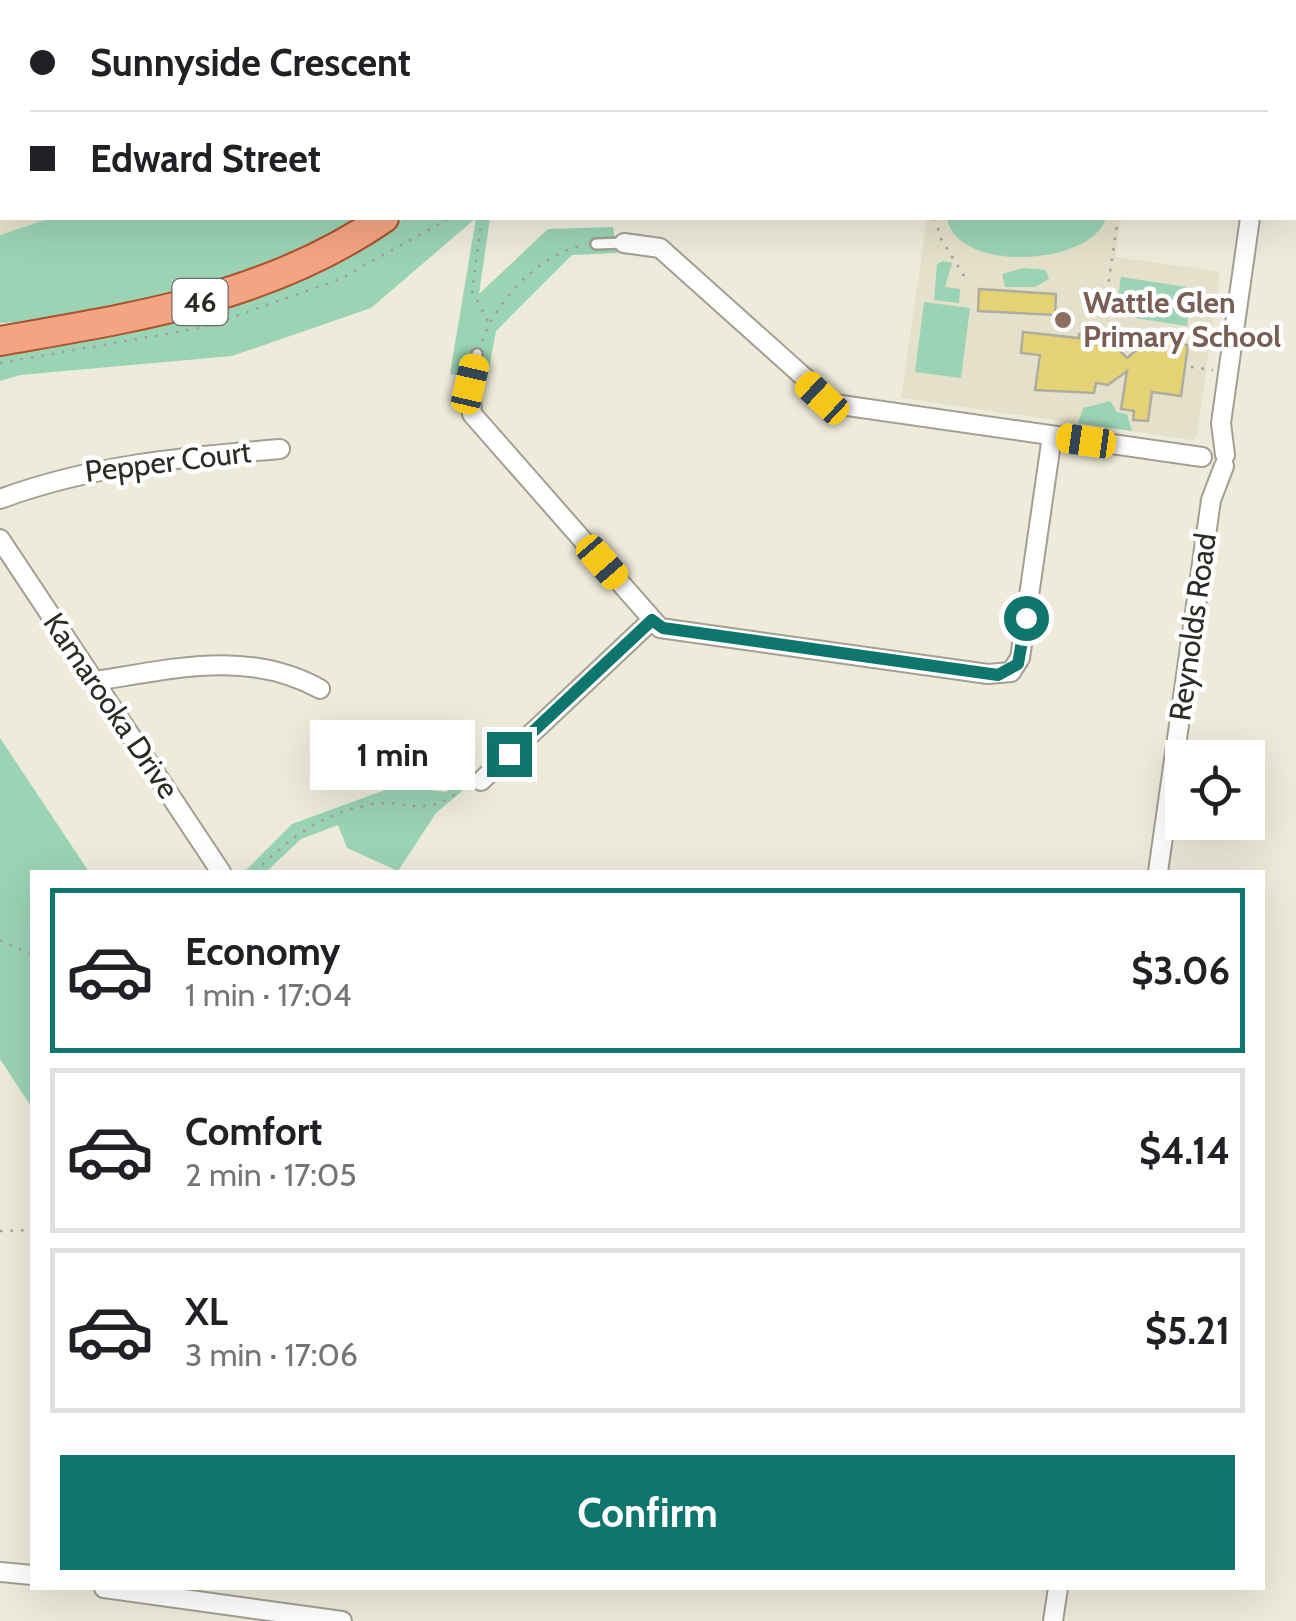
<!DOCTYPE html>
<meta charset="utf-8">
<style>
body{margin:0;font-family:Cabin,sans-serif;background:#f6f6f6;color:#202124;height:100vh;display:flex;flex-direction:column;font-size:38px;white-space:nowrap}
*{box-sizing:border-box;margin:0}
p{font-size:32px;color:#757577}
.icon{flex:none;width:55px;height:55px;fill:none;stroke:currentColor;stroke-width:2;stroke-linecap:round;stroke-linejoin:round}
.map{position:relative;flex:1;overflow:hidden}
.drawer{position:absolute;left:30px;top:870px;width:1235px;height:720px;display:flex;flex-direction:column;background:#fff;border-radius:0px;box-shadow:0 10px 40px #0002}
.drawer>*{flex:none}
.banner{position:absolute;left:0px;top:0px;width:1298px;height:220px;box-shadow:0 10px 40px #0002;display:grid;align-content:center;height:220px;padding:0 30px;background:#fff}
.fabs{position:absolute;left:1165px;top:740px;display:grid;gap:20px}
.fabs a{display:grid;place-items:center;width:100px;height:100px;border-radius:0px;background:#fff;box-shadow:0 10px 40px #0002;font-size:50px}
.end{position:absolute;width:45px;height:45px;margin:-22px;border:12px solid #0f766e;background:#fff;box-shadow:0 0 0 5px #fff}
.from{border-radius:50%}
.bubble{position:absolute;height:70px;border-radius:0px;background:#fff;box-shadow:0 10px 40px #0002;font-size:32px;font-weight:700;line-height:70px;text-align:center}
.car{position:absolute;width:30px;height:60px;margin:-30px -15px;border-radius:12px;box-shadow:0 0 8px 2px #0007;background:linear-gradient(#f5c518 24%,#345 0 40%,#f5c518 0 76%,#345 0 86%,#f5c518 0)}
.banner b{display:flex;align-items:center;gap:35px;height:95px;font-size:38px}
.banner b+b{border-top:2px solid #e0e0e0}
.banner i{width:25px;height:25px;background:#202124}
ul{padding:18px 0 0;list-style:none}
li{display:flex;align-items:center;gap:30px;height:165px;margin:0 20px 15px;padding:0 10px;border:5px solid #e0e0e0;border-radius:0px}
li div{flex:1}
li b{display:block;font-size:38px}
li em{font-style:normal;font-weight:700}
li.current{border-color:#0f766e}
li>.icon{width:90px;height:90px;stroke-width:1.5}
.cta{display:flex;gap:20px;margin-top:auto;padding:20px 30px}
.cta a{flex:1;height:115px;border-radius:0px;background:#0f766e;color:#fff;font-size:40px;font-weight:700;line-height:115px;text-align:center}
.map>svg:first-child{display:block}
.built{fill:#e4e0c9}
.green{fill:#9bd3b5}
.lines{fill:none;stroke-linecap:round;stroke-linejoin:round}
.stream{stroke:#6fadef;stroke-width:4}
.building{fill:#e4d376;stroke:#afad9e;stroke-width:2.5}
.lane-casing{stroke:#a2a091;stroke-width:14}
.street-casing{stroke:#a2a091;stroke-width:22}
.primary-casing{stroke:#aa532c;stroke-width:32}
.path{stroke:#a19f93;stroke-width:2.5;stroke-dasharray:2.5 8;stroke-linecap:butt}
.lane{stroke:#fff;stroke-width:9}
.street{stroke:#fff;stroke-width:18}
.primary{stroke:#f5a483;stroke-width:28}
.rail{stroke:#817f75;stroke-width:4;stroke-dasharray:20 10;stroke-linecap:butt}
.route{stroke:#0f766e;stroke-width:12}
.education-dot{fill:#8d6e63;stroke:#fff;stroke-width:4}
.labels{text-anchor:middle;stroke-width:9;stroke-linejoin:round;paint-order:stroke}
.shield{fill:#fff;stroke:#6b6b66;stroke-width:2.5}
.shield-label{font-size:28px;font-weight:bold;fill:#2c2b25}
.education-label{font-size:30px;font-weight:bold;fill:#785e54;stroke:#fff;text-anchor:start}
.street-label{font-size:30px;fill:#2c2b25;stroke:#fff}
</style>
<div class="map">
<svg width="1296" height="1621" viewBox="0 0 1296 1621">
<rect width="100%" height="100%" fill="#eeebdb"/>
<g class="built">
<polygon points="2,170 2,218 51,218 0,235"/>
<polygon points="927,218 1121,218 1115,257 1220,272 1197,436 1192,440 901,398"/>
</g>
<g class="green">
<polygon points="0,0 384,0 2,2 0,171"/>
<path d="M51,218H364C265,279 117,320 0,323V235Z"/>
<path d="M405,218H490L479,294L548,229L613,227L617,253L572,255L496,331L487,380L450,374L476,218L371,308L232,356L20,375L0,381V353C89,336 186,327 271,293C319,274 362,247 405,218Z"/>
<path d="M947,218H1106C1092,266 956,274 947,218Z"/>
<polygon points="943,261 952,263 945,287 960,289 959,303 934,300 937,264"/>
<polygon points="1023,268 1046,270 1049,279 1035,287 1005,287 1002,274"/>
<polygon points="1121,277 1193,288 1187,326 1115,315"/>
<polygon points="924,302 970,308 961,378 915,372"/>
<polygon points="1110,401 1117,412 1127,414 1132,431 1078,423 1083,408"/>
<polygon points="0,738 89,872 32,872 32,1108 0,1059"/>
<polygon points="465,774 473,782 436,813 398,871 347,848 338,825 301,839 266,872 244,872 292,824 396,786 446,792"/>
</g>
<g class="lines">
<g class="stream">
<polyline points="262,2 262,0"/>
<polyline points="0,81 2,81"/>
</g>
</g>
<g class="building">
<polygon points="979,289 1056,294 1055,315 978,311"/>
<polygon points="1023,332 1079,338 1079,334 1095,337 1096,332 1115,334 1114,345 1127,358 1138,349 1140,338 1188,345 1181,396 1152,392 1148,421 1133,420 1134,411 1121,409 1127,371 1108,385 1096,383 1094,393 1035,390 1040,355 1021,353"/>
</g>
<g class="lines">
<g class="lane-casing">
<g id="lane">
<polyline points="596,244 624,243"/>
<polyline points="470,384 477,354"/>
</g>
</g>
<g class="street-casing">
<g id="street">
<polyline points="766,0 768,2"/>
<polyline points="1280,2 1281,0"/>
<polyline points="624,243 660,248 834,404 1202,457"/>
<polyline points="470,384 472,414 660,628 988,674 1011,672 1020,658 1052,436"/>
<polyline points="1225,455 1221,423 1250,218"/>
<path d="M0,499C92,465 183,457 280,449"/>
<polyline points="0,539 221,872"/>
<path d="M95,681C173,669 248,649 320,689"/>
<polyline points="481,781 652,620"/>
<polyline points="1158,872 1211,500 1224,466"/>
<polyline points="0,1572 32,1575"/>
<polyline points="104,1588 342,1621"/>
<polyline points="1053,1621 1058,1588"/>
</g>
</g>
<g class="primary-casing">
<g id="primary">
<polyline points="610,2 613,0"/>
<path d="M0,341C136,317 268,298 384,218"/>
</g>
</g>
<g class="path">
<polyline points="482,218 472,291 488,321"/>
<polyline points="935,218 941,239 966,279"/>
<polyline points="1097,311 1109,280 1118,218"/>
<path d="M482,341C497,300 540,253 585,245"/>
<polyline points="0,363 205,327 340,279 450,218"/>
<polyline points="1191,367 1213,370"/>
<path d="M255,872C288,839 319,815 368,805C412,797 423,822 464,787"/>
<polyline points="0,940 32,955"/>
<polyline points="0,1231 32,1230"/>
</g>
<use href="#lane" class="lane"/>
<use href="#street" class="street"/>
<use href="#primary" class="primary"/>
<g class="rail">
<polyline points="426,2 429,0"/>
<polyline points="0,195 2,194"/>
</g>
</g>
<g class="lines">
<polyline class="route" points="509,754 652,620 663,628 998,675 1018,664 1026,618"/>
</g>
<circle class="education-dot" cx="1063" cy="320" r="10"/>
<g class="labels">
<rect class="shield" x="172.5" y="279" width="55" height="46" rx="8"/>
<g class="shield-label">
<text x="200" y="312">46</text>
</g>
<g class="education-label">
<text x="1083" y="313">Wattle Glen<tspan x="1083" dy="34">Primary School</tspan></text>
</g>
<g class="street-label">
<text transform="translate(168 462) rotate(-7)" y="10">Pepper Court</text>
<text transform="translate(1193 627) rotate(-82)" y="10">Reynolds Road</text>
<text transform="translate(111 706) rotate(56)" y="10">Kamarooka Drive</text>
</g>
</g>
</svg>
<div class="fabs">
<a><svg class="icon" aria-label="locate" viewBox="0 0 24 24"><circle cx="12" cy="12" r="6"/><path d="M12 2v4M12 18v4M2 12h4M18 12h4"/></svg></a>
</div>
<i class="end from" style="left:1026px;top:618px"></i>
<i class="end" style="left:509px;top:754px"></i>
<div class="bubble" style="left:310px;top:720px;width:165px">1 min</div>
<i class="car" style="left:470px;top:384px;rotate:13deg"></i>
<i class="car" style="left:822px;top:398px;rotate:313deg"></i>
<i class="car" style="left:1086px;top:441px;rotate:278deg"></i>
<i class="car" style="left:602px;top:562px;rotate:139deg"></i>
<div class="banner">
<b><i class="from"></i>Sunnyside Crescent</b>
<b><i></i>Edward Street</b>
</div>
<section class="drawer">
<ul>
<li class="current"><svg class="icon" aria-label="car" viewBox="0 0 24 24"><path d="M5 17H2v-5l4-1 3-4h7l3 4 3 1v5h-3M9 17h6M6 11h13"/><circle cx="7" cy="17" r="2"/><circle cx="17" cy="17" r="2"/></svg><div><b>Economy</b><p>1 min · 17:04</p></div><em>$3.06</em></li>
<li><svg class="icon" aria-label="car" viewBox="0 0 24 24"><path d="M5 17H2v-5l4-1 3-4h7l3 4 3 1v5h-3M9 17h6M6 11h13"/><circle cx="7" cy="17" r="2"/><circle cx="17" cy="17" r="2"/></svg><div><b>Comfort</b><p>2 min · 17:05</p></div><em>$4.14</em></li>
<li><svg class="icon" aria-label="car" viewBox="0 0 24 24"><path d="M5 17H2v-5l4-1 3-4h7l3 4 3 1v5h-3M9 17h6M6 11h13"/><circle cx="7" cy="17" r="2"/><circle cx="17" cy="17" r="2"/></svg><div><b>XL</b><p>3 min · 17:06</p></div><em>$5.21</em></li>
</ul>
<div class="cta"><a>Confirm</a></div>
</section>
</div>
